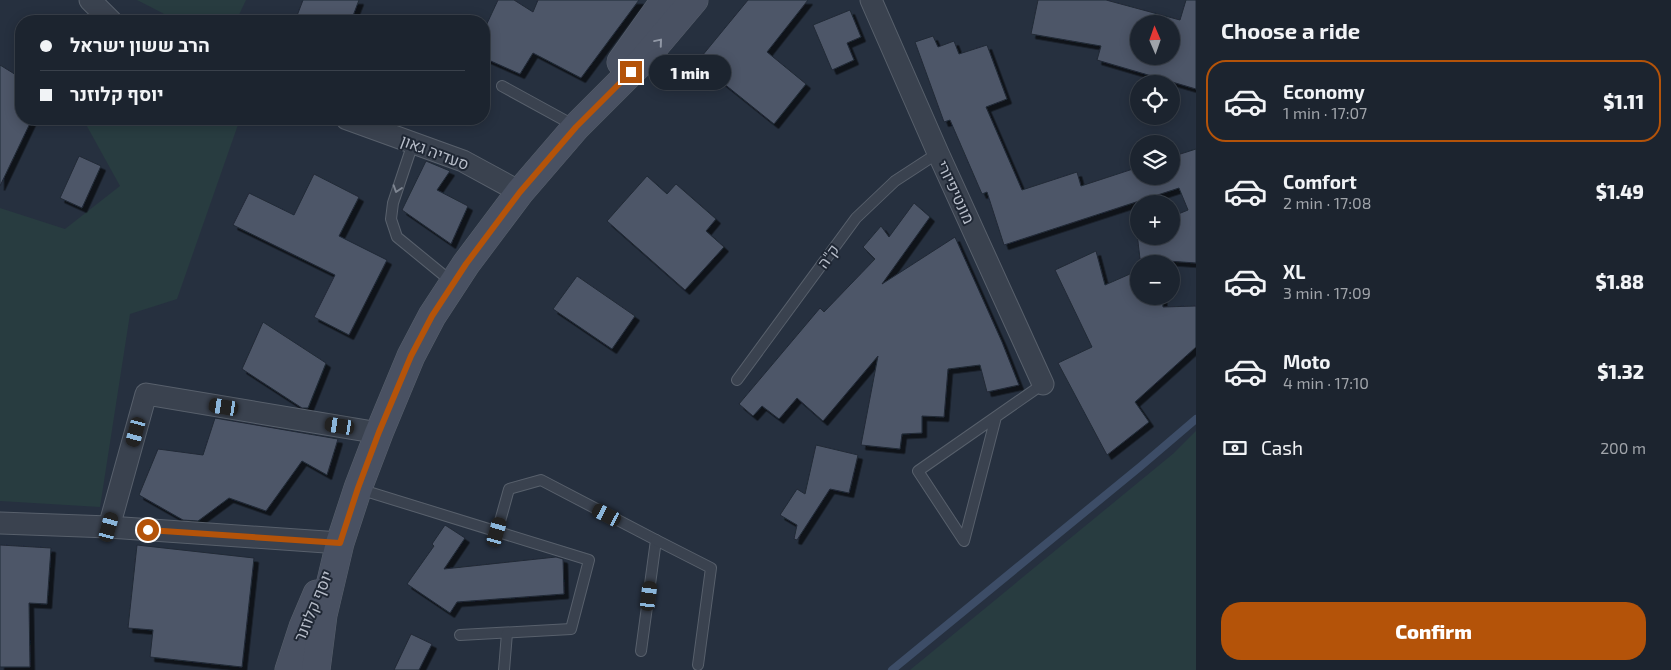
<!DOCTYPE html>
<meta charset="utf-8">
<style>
body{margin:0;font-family:"Exo 2",Heebo,sans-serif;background:#252c37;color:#f1f3f6;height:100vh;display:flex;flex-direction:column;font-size:19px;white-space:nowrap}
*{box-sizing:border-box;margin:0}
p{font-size:16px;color:#a0a4aa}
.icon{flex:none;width:28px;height:28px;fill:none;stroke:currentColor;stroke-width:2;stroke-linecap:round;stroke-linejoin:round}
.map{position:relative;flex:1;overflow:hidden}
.details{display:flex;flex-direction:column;background:#1c242f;width:475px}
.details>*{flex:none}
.banner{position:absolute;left:15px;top:15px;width:475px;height:110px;border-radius:20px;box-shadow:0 2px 12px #0003,0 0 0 1px #3a414b;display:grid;align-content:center;height:110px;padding:0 25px;background:#1c242f}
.needle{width:32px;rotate:358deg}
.fabs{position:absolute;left:1130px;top:15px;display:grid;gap:10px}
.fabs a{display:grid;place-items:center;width:50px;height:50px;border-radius:50%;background:#1c242f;box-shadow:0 2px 12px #0003,0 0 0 1px #3a414b;font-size:25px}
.end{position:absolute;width:22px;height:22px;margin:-11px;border:6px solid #b45309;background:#fff;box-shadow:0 0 0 2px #fff}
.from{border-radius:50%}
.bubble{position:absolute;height:35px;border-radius:18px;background:#1c242f;box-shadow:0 2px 12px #0003,0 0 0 1px #3a414b;font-size:16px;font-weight:800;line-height:35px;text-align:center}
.car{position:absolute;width:15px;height:30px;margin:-15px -8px;border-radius:6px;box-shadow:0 0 4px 1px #0007;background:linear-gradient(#222 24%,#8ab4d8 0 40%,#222 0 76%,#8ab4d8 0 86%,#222 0)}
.banner b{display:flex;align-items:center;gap:18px;height:48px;font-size:19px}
.banner b+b{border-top:1px solid #3a414b}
.banner i{width:12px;height:12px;background:#f1f3f6}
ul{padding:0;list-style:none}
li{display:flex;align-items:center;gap:15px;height:82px;margin:0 10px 8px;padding:0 15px;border:2px solid transparent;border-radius:20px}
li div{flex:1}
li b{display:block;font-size:19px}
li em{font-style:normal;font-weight:800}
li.active{border-color:#b45309}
li>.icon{width:45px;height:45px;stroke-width:1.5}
h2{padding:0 25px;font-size:22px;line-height:60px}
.pay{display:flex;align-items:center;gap:12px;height:55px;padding:0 25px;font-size:19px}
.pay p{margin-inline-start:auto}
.action{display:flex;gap:10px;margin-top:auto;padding:10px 25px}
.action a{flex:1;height:58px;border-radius:20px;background:#b45309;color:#fff;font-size:20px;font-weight:800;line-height:58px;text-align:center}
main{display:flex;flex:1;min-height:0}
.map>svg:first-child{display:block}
.green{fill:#283c40}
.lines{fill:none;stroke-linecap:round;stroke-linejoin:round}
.stream{stroke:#3d4d67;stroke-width:8}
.building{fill:#4d5768;stroke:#212936;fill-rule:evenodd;filter:url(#shadow)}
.lane-casing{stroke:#58606c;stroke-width:12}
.street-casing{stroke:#58606c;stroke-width:23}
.secondary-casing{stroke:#58606c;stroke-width:29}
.lane{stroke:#3a424f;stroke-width:10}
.street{stroke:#3a424f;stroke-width:21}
.secondary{stroke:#495162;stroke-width:28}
.oneway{stroke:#9097a5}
.oneway2{stroke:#7f8692}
.route{stroke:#b45309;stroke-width:6}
.labels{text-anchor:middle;stroke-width:4;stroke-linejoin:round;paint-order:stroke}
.street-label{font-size:16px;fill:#b7bdc9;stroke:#1f2734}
</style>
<main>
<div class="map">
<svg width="1196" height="670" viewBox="0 0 1196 670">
<defs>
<filter id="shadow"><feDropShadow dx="4.5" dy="4.5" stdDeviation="0" flood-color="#0009"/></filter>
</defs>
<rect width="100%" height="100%" fill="#26303f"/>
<g class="green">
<polygon points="137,0 246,0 236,21 178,21"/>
<polygon points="83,119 240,119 177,299 130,314 100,507 0,501 0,208 65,229 120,186"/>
<polygon points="1196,431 1196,670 910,670 1174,453"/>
</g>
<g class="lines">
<polyline class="stream" points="892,670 1141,466 1196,419"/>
</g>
<g class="building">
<polygon points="303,0 359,0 351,21 295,21"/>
<polygon points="498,0 514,0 533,12 538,0 639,0 581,78 533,53 520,74 484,58 484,30"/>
<polygon points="748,0 808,0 767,52 806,84 774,124 697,62"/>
<path d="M1038,0H1106L1180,20L1186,0H1196V89L1097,60L1101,46L1031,34ZM1139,24H1171V56H1139Z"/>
<polygon points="850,10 861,37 847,43 854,60 832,70 813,25"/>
<polygon points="933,36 938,47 954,41 959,54 987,45 1007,99 986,107 1022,190 1077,172 1081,186 1139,167 1139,176 1171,176 1171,157 1196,149 1196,263 1140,259 1137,233 1139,232 1139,236 1171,236 1171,217 1188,210 1179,188 1004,245 987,192 982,194 950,120 944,122 915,42"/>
<polygon points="0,65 21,78 21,119 32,119 0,186"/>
<polygon points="79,156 101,166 82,208 60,198"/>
<polygon points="426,161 450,171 437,190 468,206 451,244 402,210"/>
<polygon points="314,174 359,197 339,236 387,260 349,335 314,317 335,275 233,225 249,193 294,215"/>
<polygon points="647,176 667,194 676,184 716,219 706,231 724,247 685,290 607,221"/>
<polygon points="914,203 930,217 882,284 955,237 1002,342 1019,385 987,392 980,365 948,369 944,417 922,416 922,433 902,434 900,449 861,445 878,356 823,421 797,398 779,419 762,406 753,416 739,404 820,308 824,312 875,259 863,247 881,226 889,237"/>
<polygon points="1096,251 1105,285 1139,270 1139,296 1162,296 1163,307 1196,306 1196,347 1135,402 1149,422 1107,455 1058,363 1092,347 1055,270"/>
<polygon points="577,276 635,316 612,349 553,309"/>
<polygon points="263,322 326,363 308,408 302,408 242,369"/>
<polygon points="215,418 338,439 327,475 302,461 266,511 229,498 198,521 183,520 139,495 158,449 203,455"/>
<polygon points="816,445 858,455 849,493 830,489 797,540 794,539 797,525 780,515 797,489 805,494"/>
<polygon points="445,525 465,538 444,569 556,557 563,559 564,594 457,602 450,613 407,584 434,546 432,544"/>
<polygon points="0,545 51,548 47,604 29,603 30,667 0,667"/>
<polygon points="137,545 254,558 242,667 150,657 153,630 128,628"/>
<polygon points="411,634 432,644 419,670 394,670"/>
</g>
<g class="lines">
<g class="lane-casing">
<g id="lane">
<polyline points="502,86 575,126"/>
<polyline points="413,143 393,203 391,219 397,237 452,282"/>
<polyline points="737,380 856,218 895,181 938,153"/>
<polyline points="996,417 964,541 918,471 1043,384"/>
<polyline points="359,489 589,560 571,629 460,635"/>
<polyline points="497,532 509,489 541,480 656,540 641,651"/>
<polyline points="656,540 711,568 698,665"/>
<polyline points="504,670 507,633"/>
</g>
</g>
<g class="street-casing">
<g id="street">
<polyline points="90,0 111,21"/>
<polyline points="871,0 938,153 1043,384"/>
<polyline points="347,119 463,161 520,192"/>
<polyline points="0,523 109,527 340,543"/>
<polyline points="109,527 146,394 379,433"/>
</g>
</g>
<g class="secondary-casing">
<g id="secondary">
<polyline points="621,62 665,0"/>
<polyline points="289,670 303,627 317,594"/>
<polyline points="316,670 323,615 340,543 358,488 379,433 411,356 432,316 466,264 520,192 576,127 645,58 694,0"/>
</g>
</g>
<use href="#lane" class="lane"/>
<use href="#street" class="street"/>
<use href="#secondary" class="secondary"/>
</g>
<defs><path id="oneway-chevron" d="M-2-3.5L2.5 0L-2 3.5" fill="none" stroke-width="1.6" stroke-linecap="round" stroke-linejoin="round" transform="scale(1.25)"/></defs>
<use class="oneway" href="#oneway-chevron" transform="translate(659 42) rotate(-50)"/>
<use class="oneway2" href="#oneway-chevron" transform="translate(397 189) rotate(108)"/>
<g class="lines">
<polyline class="route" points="148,530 340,543 358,488 379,432 411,356 432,316 466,264 520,192 576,127 631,72"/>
</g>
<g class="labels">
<g class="street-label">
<text transform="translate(435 152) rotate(21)" y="6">סעדיה גאון</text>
<text transform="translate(956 192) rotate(65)" y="6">מונטיפיורי</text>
<text transform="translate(828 256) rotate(-54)" y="6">ק"ה</text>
<text transform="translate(313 606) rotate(-67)" y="6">יוסף קלוזנר</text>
</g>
</g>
</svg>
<div class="fabs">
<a><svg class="needle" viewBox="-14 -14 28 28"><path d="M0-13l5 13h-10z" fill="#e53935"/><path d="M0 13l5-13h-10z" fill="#a0a4aa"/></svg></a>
<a><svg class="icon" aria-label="locate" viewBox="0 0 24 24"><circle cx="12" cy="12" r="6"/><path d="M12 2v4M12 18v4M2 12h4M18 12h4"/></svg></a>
<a><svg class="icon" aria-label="layers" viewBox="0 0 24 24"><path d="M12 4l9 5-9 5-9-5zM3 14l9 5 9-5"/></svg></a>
<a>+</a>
<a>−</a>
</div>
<i class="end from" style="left:148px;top:530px"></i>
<i class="end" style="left:631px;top:72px"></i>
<div class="bubble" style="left:649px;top:55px;width:82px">1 min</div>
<i class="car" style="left:224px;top:407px;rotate:279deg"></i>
<i class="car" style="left:340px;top:426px;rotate:279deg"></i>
<i class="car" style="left:136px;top:432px;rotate:195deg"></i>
<i class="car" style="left:607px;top:515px;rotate:297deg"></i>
<i class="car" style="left:109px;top:527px;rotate:15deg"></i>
<i class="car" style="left:497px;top:532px;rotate:16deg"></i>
<i class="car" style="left:649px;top:596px;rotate:7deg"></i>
<div class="banner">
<b><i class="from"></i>הרב ששון ישראל</b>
<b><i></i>יוסף קלוזנר</b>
</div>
</div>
<section class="details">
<h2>Choose a ride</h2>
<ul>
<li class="active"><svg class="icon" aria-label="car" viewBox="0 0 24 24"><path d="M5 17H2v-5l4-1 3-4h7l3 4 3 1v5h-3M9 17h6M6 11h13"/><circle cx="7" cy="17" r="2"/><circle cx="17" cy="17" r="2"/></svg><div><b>Economy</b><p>1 min · 17:07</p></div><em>$1.11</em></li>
<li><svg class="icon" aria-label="car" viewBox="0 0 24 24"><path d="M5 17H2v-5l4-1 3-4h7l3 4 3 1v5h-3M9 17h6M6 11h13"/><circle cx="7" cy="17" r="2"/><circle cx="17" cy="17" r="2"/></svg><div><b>Comfort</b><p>2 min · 17:08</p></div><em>$1.49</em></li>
<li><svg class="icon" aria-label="car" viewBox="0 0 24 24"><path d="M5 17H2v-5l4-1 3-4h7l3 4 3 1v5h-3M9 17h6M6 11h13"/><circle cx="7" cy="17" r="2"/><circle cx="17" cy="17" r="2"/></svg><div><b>XL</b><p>3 min · 17:09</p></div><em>$1.88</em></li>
<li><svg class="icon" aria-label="car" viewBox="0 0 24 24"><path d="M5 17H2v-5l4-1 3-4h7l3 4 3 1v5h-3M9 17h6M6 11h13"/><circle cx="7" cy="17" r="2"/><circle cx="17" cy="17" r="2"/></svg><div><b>Moto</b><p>4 min · 17:10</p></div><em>$1.32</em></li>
</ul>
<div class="pay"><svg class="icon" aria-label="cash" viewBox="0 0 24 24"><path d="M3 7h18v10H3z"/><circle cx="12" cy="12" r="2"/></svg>Cash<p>200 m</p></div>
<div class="action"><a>Confirm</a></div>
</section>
</main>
